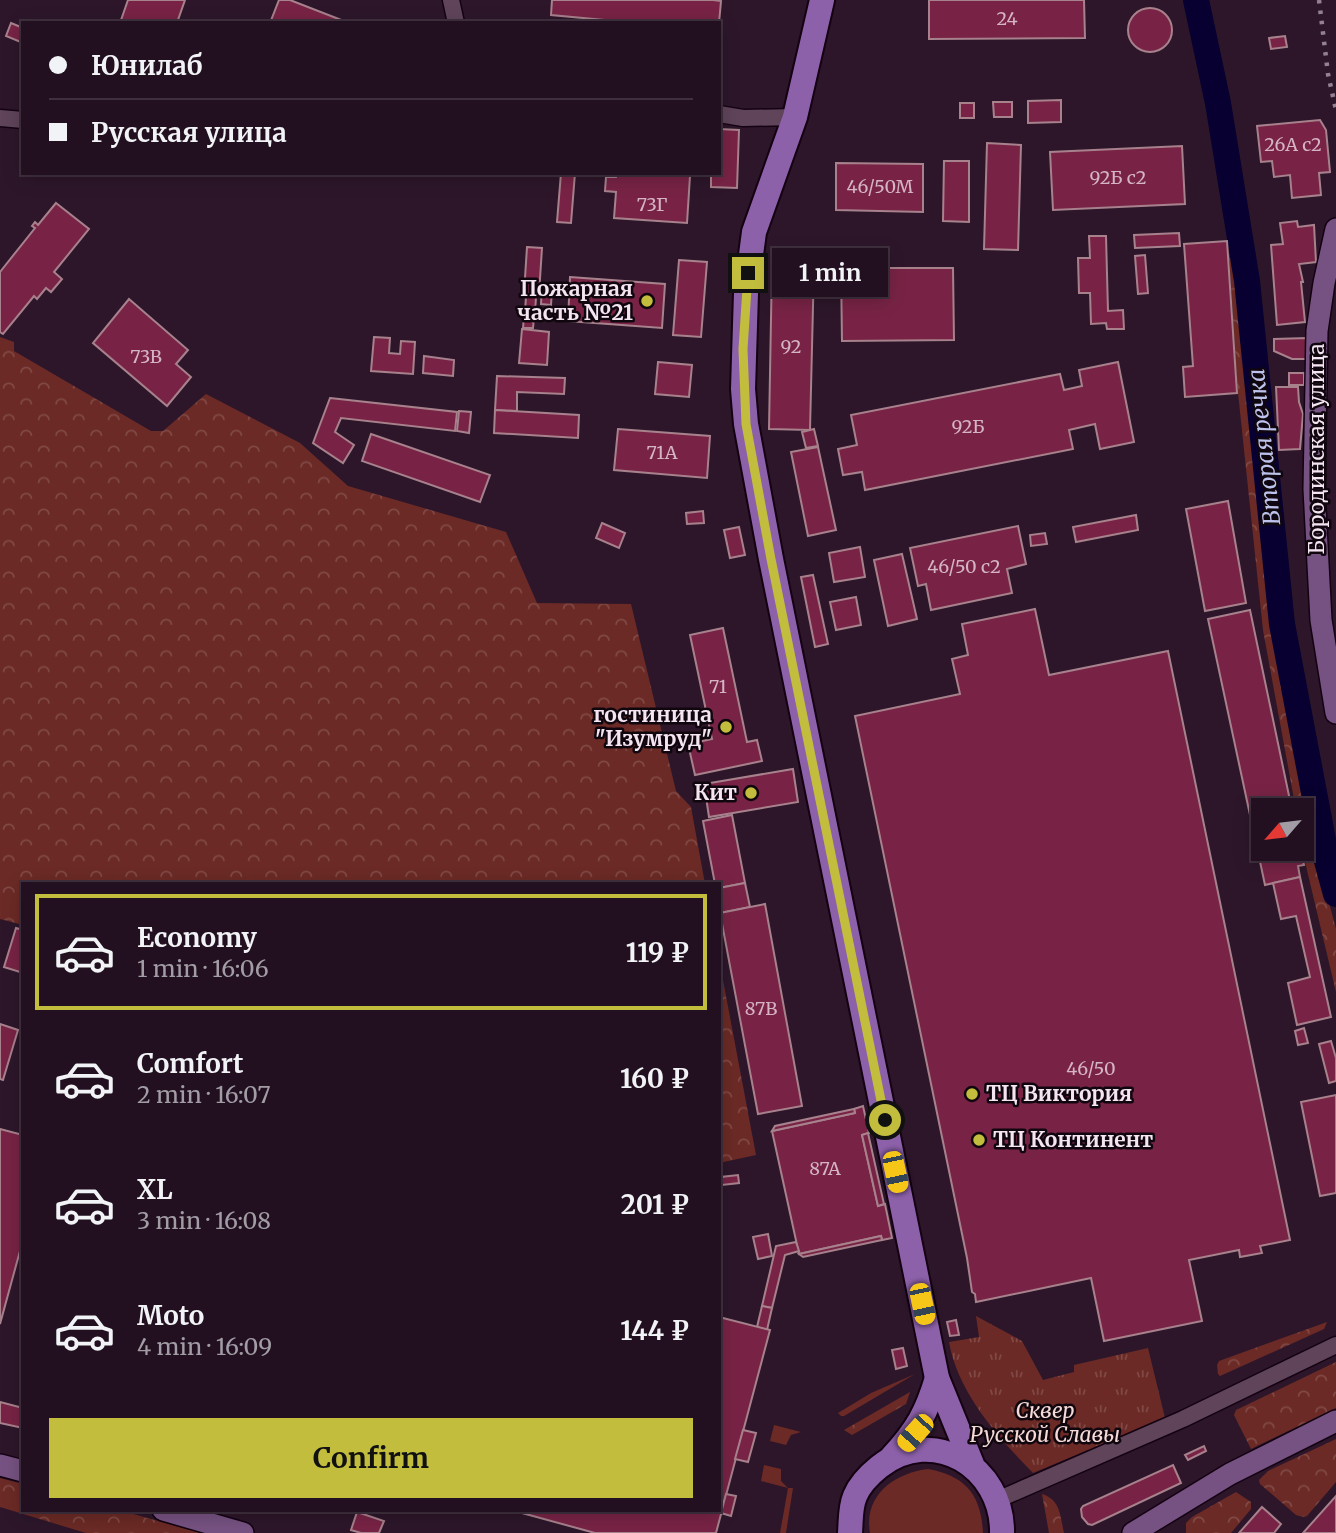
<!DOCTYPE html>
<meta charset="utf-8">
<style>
body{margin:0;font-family:Merriweather,serif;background:#2a1929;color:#f1f3f6;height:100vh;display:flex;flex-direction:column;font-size:26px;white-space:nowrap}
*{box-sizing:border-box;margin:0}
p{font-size:23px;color:#a29da5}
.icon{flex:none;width:38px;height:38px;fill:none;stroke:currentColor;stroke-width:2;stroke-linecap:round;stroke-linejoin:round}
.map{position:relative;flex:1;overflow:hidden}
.drawer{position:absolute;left:21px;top:882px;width:700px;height:630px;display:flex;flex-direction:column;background:#221020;border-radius:0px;box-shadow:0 4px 18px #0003,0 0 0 2px #3f303e}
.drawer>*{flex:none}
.banner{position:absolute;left:21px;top:21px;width:700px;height:154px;border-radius:0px;box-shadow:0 4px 18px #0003,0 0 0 2px #3f303e;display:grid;align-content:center;height:154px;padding:0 28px;background:#221020}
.needle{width:46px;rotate:242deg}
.fabs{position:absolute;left:1251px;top:798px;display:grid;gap:14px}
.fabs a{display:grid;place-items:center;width:63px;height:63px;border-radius:0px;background:#221020;box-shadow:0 4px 18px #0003,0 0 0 2px #3f303e;font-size:35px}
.end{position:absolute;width:32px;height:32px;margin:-16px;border:9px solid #c3bd3e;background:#111;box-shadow:0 0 0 4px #111}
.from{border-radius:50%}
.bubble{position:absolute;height:49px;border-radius:0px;background:#221020;box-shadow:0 4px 18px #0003,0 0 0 2px #3f303e;font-size:23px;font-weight:700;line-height:49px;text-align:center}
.car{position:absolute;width:21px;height:42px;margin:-21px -10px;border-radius:9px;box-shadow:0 0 5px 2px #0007;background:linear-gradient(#f5c518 24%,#345 0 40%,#f5c518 0 76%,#345 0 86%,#f5c518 0)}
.banner b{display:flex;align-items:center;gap:24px;height:66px;font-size:26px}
.banner b+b{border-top:2px solid #3f303e}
.banner i{width:18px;height:18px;background:#f1f3f6}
ul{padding:12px 0 0;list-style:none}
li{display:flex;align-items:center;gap:21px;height:116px;margin:0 14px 10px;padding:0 14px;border:4px solid transparent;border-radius:0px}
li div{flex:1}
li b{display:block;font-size:26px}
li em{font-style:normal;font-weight:700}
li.on{border-color:#c3bd3e}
li>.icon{width:63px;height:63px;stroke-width:1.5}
.primary-button{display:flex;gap:14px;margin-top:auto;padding:14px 28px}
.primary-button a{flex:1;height:80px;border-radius:0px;background:#c3bd3e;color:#111;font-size:28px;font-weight:700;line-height:80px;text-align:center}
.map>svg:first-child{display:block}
.grass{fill:#6b2a25}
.forest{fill:url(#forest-crowns)}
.park{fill:url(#park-tufts)}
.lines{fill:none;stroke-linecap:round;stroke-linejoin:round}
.river{stroke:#080030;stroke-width:26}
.building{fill:#782345;stroke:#a7818c;stroke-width:2}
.street-casing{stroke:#140212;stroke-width:19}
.secondary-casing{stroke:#140212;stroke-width:24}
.primary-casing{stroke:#140212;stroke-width:28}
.street{stroke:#5f445a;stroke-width:16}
.secondary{stroke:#765282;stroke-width:21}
.primary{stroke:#8d61aa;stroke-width:24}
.rail{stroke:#938090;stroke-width:4.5;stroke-dasharray:3.5 7;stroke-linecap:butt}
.route{stroke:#c3bd3e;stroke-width:9}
.poi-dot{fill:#c3bd3e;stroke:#0f060e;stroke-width:2.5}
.labels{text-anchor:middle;stroke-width:5;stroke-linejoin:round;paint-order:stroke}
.number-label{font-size:18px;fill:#d6b4c7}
.poi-label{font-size:21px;font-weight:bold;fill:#f5e5f2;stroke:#0f060e;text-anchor:end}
.street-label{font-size:21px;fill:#f5e5f2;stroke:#0f060e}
.park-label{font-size:21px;font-style:italic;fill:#f5dad7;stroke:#0f060e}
.water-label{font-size:23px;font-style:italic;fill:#bdc2ed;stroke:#0f060e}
</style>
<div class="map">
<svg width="1336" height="1533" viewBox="0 0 1336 1533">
<defs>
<pattern id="forest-crowns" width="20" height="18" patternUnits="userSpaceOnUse" patternTransform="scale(1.75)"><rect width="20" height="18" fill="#6b2a25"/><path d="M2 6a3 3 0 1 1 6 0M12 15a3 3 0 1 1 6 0" fill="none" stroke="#814945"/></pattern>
<pattern id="park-tufts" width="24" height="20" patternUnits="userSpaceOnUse" patternTransform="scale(1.75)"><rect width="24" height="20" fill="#6b2a25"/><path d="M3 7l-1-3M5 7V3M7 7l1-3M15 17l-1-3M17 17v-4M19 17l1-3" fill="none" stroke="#814945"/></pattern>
</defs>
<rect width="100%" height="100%" fill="#2d162a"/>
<g class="grass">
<polygon points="915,1374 844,1416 841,1416 838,1413 871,1393"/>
<polygon points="774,1425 801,1432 791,1435 786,1445 770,1441"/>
<polygon points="764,1465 781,1469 781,1481 788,1488 793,1488 786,1533 780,1533 788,1488 761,1481"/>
<path d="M928,1469C966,1476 981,1495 983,1533H870C863,1495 895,1473 928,1469Z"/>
</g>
<g class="forest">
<polygon points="1227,221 1233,225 1272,622 1319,865 1336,929 1336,992 1306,866 1302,846 1302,810 1296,810 1263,630 1237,383"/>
<polygon points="0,337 14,342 14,351 151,431 163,431 206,394 300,443 348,486 506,532 537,603 631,604 676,791 691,807 705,884 23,884 23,925 0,919"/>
<polygon points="719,959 756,1155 719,1163"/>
<polygon points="1327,1322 1324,1329 1220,1376 1218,1374 1217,1365 1219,1361"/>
<polygon points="1336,1362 1336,1408 1251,1449 1234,1415 1236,1410"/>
<polygon points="910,1392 906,1404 852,1435 844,1430"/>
<polygon points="1336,1439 1336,1482 1307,1516 1303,1517 1296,1515 1260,1484 1259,1480 1268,1471"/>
<polygon points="0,1478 23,1484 23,1510 119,1510 201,1533 86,1533 0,1507"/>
<polygon points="1236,1492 1251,1502 1251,1509 1231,1533 1186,1533 1186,1523 1192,1517"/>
<path d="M1042,1494C1061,1500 1060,1516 1064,1533H1049Z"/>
</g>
<path class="park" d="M976,1316L1022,1341L1043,1380L1074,1372V1365L1148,1348L1165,1418L1033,1473C998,1437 958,1393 949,1342L979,1337Z"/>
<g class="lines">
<polyline class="river" points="1196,0 1218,103 1247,281 1282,624 1327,861 1336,894"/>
</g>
<g class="building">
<polygon points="128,0 185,0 178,20 186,23 120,23"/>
<polygon points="279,0 290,0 349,23 270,23"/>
<polygon points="552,0 713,0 721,1 719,23 637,23 551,15"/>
<polygon points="929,0 1084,0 1085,38 929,39"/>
<circle cx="1150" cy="30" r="22"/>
<polygon points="11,23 23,28 23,43 6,36"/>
<polygon points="1285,36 1287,47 1271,49 1269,38"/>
<polygon points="1061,100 1061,122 1028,123 1028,101"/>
<polygon points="993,102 1012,102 1012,117 994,117"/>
<rect x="960" y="103" width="14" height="15"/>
<polygon points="1320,120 1326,130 1330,172 1319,173 1321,195 1292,198 1290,175 1274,177 1272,161 1261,162 1257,126"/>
<polygon points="719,129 739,130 737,188 711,187 711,173 719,173"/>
<polygon points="987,143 1021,145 1018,250 984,249"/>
<polygon points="1182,146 1185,204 1053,210 1050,152"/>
<polygon points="944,161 969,161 969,222 943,221"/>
<polygon points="836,163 923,164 923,212 836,210"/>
<polygon points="561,173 575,173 571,223 557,222"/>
<polygon points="617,173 690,176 687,223 614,218 616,192 605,191 606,177 616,177"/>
<polygon points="56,203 89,229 54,272 62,279 51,292 46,288 37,299 34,296 3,334 0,332 0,272 35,228 32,226 35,222 38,225"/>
<polygon points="1297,221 1298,227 1314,225 1316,262 1299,264 1303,282 1301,282 1305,322 1277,325 1271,245 1283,244 1280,223"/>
<polygon points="1179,233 1180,246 1135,248 1134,235"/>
<polygon points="1089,236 1106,236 1108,311 1123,310 1124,329 1107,329 1106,323 1091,324 1090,293 1079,293 1078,258 1090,258"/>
<polygon points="1227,241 1237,393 1185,397 1183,367 1193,366 1184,244"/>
<polygon points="527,247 542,248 539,294 524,293"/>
<polygon points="1145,255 1148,293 1138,294 1135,256"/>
<polygon points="679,260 707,262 701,337 673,335"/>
<polygon points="772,264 814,265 810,430 769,429"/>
<polygon points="841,268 953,268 954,340 842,341"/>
<polygon points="570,277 665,284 662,328 568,321"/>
<polygon points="542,288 552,289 551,305 541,304"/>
<polygon points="526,296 536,297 535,313 525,312"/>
<polygon points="129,299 188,350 176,364 191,377 167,406 93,343"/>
<polygon points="524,317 534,318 533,328 523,328"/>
<polygon points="522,329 549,332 547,365 519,363"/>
<polygon points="374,337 390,338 389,353 400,354 401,341 415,342 413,374 371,371"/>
<polygon points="1307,338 1306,359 1292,359 1274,351 1274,339"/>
<polygon points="424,356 454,360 453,376 423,373"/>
<polygon points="658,362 692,365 689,397 655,394"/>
<polygon points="1118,362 1134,442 1100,449 1095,424 1069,430 1073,449 865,490 862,472 843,475 838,449 857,445 851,415 1060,374 1064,390 1082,386 1079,370"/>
<rect x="1289" y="373" width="15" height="12"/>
<polygon points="497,376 565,378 564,394 517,392 517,411 495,410"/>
<polygon points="1276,387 1298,387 1299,402 1303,414 1300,449 1279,450"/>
<polygon points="330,398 457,412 455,431 341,418 335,432 354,445 343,463 313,443"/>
<polygon points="495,410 579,415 578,438 494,433"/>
<polygon points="459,411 471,412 469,433 457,431"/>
<polygon points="618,429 710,436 707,478 614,470"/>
<polygon points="814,429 818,446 806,448 802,432"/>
<polygon points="371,434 490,475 480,502 362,461"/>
<polygon points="818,447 836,530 808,536 791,452"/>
<polygon points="1228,501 1246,603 1205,611 1186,509"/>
<polygon points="703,511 704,523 687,524 686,513"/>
<polygon points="1136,515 1138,530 1076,542 1073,527"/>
<polygon points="602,523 625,533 619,548 596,538"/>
<polygon points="1018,526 1026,564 1007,569 1012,593 931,610 926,584 918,586 910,548"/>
<polygon points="739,527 745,555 730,558 724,530"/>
<polygon points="1045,533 1047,544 1031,546 1030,535"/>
<polygon points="860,547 865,577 834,582 829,553"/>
<polygon points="902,554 917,619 888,626 874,560"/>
<polygon points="813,575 828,644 815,647 801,577"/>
<polygon points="856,597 861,625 836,630 830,602"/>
<polygon points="1035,609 1049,675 1168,651 1290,1240 1260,1246 1262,1253 1240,1257 1239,1250 1189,1260 1202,1321 1104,1341 1091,1278 976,1302 975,1294 972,1292 967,1258 855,716 960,694 952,659 968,655 962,624"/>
<polygon points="1250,610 1292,810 1264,810 1264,849 1300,849 1304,865 1298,866 1300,877 1265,885 1208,619"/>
<polygon points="723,628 747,742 757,740 762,761 695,775 688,744 712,739 690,635"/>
<polygon points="793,769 798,802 709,817 704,784"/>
<polygon points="732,815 745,883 719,888 719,884 715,884 703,821"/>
<polygon points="1300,877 1331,1017 1297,1025 1288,983 1310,977 1296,916 1281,919 1273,883"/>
<polygon points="745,883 750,907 720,913 719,888"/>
<polygon points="765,904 802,1106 758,1114 720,913"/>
<polygon points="16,928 23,930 23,973 4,967"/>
<polygon points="0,1024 18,1030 3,1080 0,1079"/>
<polygon points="1304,1028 1308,1043 1298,1045 1295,1031"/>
<polygon points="1331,1041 1336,1058 1336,1081 1329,1083 1319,1044"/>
<polygon points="1336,1095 1336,1193 1320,1196 1301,1102"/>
<polygon points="863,1106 869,1133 862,1135 878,1206 885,1204 892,1238 882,1240 881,1236 799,1254 772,1131 855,1113 854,1109"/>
<polygon points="854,1109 855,1113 772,1131 775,1126"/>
<polygon points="0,1129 23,1135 23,1240 0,1324"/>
<polygon points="868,1133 884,1204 878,1206 862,1135"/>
<polygon points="738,1175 739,1183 722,1185 721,1177"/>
<polygon points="768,1234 772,1256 758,1259 753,1237"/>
<polygon points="881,1236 882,1240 803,1257 799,1254"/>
<polygon points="796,1242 799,1251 785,1255 772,1308 762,1306 776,1246"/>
<polygon points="762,1306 772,1308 767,1330 757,1327"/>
<polygon points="719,1317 770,1330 716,1533 595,1533 511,1510 719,1510"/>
<polygon points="956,1320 959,1335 950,1336 947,1322"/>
<polygon points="903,1348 907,1366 896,1369 892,1350"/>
<polygon points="0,1402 23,1408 23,1428 0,1423"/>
<polygon points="743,1430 756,1433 748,1462 735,1459"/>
<polygon points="1204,1446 1206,1451 1188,1460 1185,1455"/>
<polygon points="1173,1465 1181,1483 1092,1525 1088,1524 1082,1517 1081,1509 1083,1506"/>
<polygon points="726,1494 736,1496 731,1516 721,1513"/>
<polygon points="1336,1496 1336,1533 1303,1533"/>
<polygon points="1262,1507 1281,1524 1274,1533 1239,1533"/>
<polygon points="357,1512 384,1521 379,1533 361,1533 351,1530"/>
</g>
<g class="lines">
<g class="street-casing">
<g id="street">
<polyline points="451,0 456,23"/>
<polyline points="719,114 743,118 795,117"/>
<polyline points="0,118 23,120"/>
<polyline points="997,1500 1183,1419 1336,1345"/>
</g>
</g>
<g class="secondary-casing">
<g id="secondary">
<polyline points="1336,229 1324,283 1317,331 1314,489 1321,620 1336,713"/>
<polyline points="0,1465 23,1471"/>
<polyline points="163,1510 243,1533"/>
<polyline points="1133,1533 1230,1474 1336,1421"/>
</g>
</g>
<g class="primary-casing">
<g id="primary">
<polyline points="822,0 795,117 754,232 746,293 743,389 746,424 771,559 937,1378 972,1464"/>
<path d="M892,1457C917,1430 927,1412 937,1378"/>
<path d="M850,1533C851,1520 850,1508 855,1496C860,1484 869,1475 879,1467C933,1424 1003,1467 1002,1533"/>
</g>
</g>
<use href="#street" class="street"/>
<use href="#secondary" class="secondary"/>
<use href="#primary" class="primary"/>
<polyline class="rail" points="1319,0 1328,74 1336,110"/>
</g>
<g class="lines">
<polyline class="route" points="748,273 743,349 746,424 771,559 885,1120"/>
</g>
<g class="poi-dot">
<circle cx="647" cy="301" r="7"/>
<circle cx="726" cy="727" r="7"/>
<circle cx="751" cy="793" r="7"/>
<circle cx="972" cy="1094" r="7"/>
<circle cx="979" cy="1140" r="7"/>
</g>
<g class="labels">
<g class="number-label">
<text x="1007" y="25">24</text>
<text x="1293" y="151">26А с2</text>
<text x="1118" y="184">92Б с2</text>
<text x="880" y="193">46/50М</text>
<text x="652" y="211">73Г</text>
<text x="791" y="353">92</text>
<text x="146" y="363">73В</text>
<text x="968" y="433">92Б</text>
<text x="662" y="459">71А</text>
<text x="964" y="573">46/50 с2</text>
<text x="718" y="693">71</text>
<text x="761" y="1015">87В</text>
<text x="1091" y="1075">46/50</text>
<text x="825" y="1175">87А</text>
</g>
<g class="poi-label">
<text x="633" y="296">Пожарная<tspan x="633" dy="24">часть №21</tspan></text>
<text x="712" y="722">гостиница<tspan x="712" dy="24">"Изумруд"</tspan></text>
<text x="737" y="800">Кит</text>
<text x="986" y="1101" text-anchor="start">ТЦ Виктория</text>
<text x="993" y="1147" text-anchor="start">ТЦ Континент</text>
</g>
<g class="street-label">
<text transform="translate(1317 449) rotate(-90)" y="7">Бородинская улица</text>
</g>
<g class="park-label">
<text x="1045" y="1418">Сквер<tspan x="1045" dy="24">Русской Славы</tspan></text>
</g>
<g class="water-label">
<text transform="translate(1264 447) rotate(-96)" y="8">Вторая речка</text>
</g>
</g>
</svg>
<div class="fabs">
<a><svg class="needle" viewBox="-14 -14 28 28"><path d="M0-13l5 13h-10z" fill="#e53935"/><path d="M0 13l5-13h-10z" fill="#a29da5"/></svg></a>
</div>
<i class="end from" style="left:885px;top:1120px"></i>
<i class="end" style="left:748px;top:273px"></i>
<div class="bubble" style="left:772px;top:248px;width:116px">1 min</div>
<i class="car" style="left:895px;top:1172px;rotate:168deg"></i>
<i class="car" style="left:922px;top:1304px;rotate:168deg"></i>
<i class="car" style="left:915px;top:1433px;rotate:222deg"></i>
<div class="banner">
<b><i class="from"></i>Юнилаб</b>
<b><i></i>Русская улица</b>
</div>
<section class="drawer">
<ul>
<li class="on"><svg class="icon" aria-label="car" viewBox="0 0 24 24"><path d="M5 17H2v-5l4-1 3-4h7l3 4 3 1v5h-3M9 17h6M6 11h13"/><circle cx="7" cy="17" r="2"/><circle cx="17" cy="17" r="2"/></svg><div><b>Economy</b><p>1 min · 16:06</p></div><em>119 ₽</em></li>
<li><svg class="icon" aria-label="car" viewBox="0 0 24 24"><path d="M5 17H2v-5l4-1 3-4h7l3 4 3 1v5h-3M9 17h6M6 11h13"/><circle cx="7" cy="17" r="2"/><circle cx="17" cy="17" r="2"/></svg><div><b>Comfort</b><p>2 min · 16:07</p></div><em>160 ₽</em></li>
<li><svg class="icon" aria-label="car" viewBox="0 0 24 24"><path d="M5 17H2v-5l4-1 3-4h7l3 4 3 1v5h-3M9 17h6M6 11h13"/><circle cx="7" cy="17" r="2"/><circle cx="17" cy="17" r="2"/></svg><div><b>XL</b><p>3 min · 16:08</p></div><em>201 ₽</em></li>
<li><svg class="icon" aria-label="car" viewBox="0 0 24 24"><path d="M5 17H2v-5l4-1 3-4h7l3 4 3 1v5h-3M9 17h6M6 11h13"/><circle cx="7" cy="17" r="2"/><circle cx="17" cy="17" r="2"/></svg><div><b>Moto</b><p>4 min · 16:09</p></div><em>144 ₽</em></li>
</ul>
<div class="primary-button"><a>Confirm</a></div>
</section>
</div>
